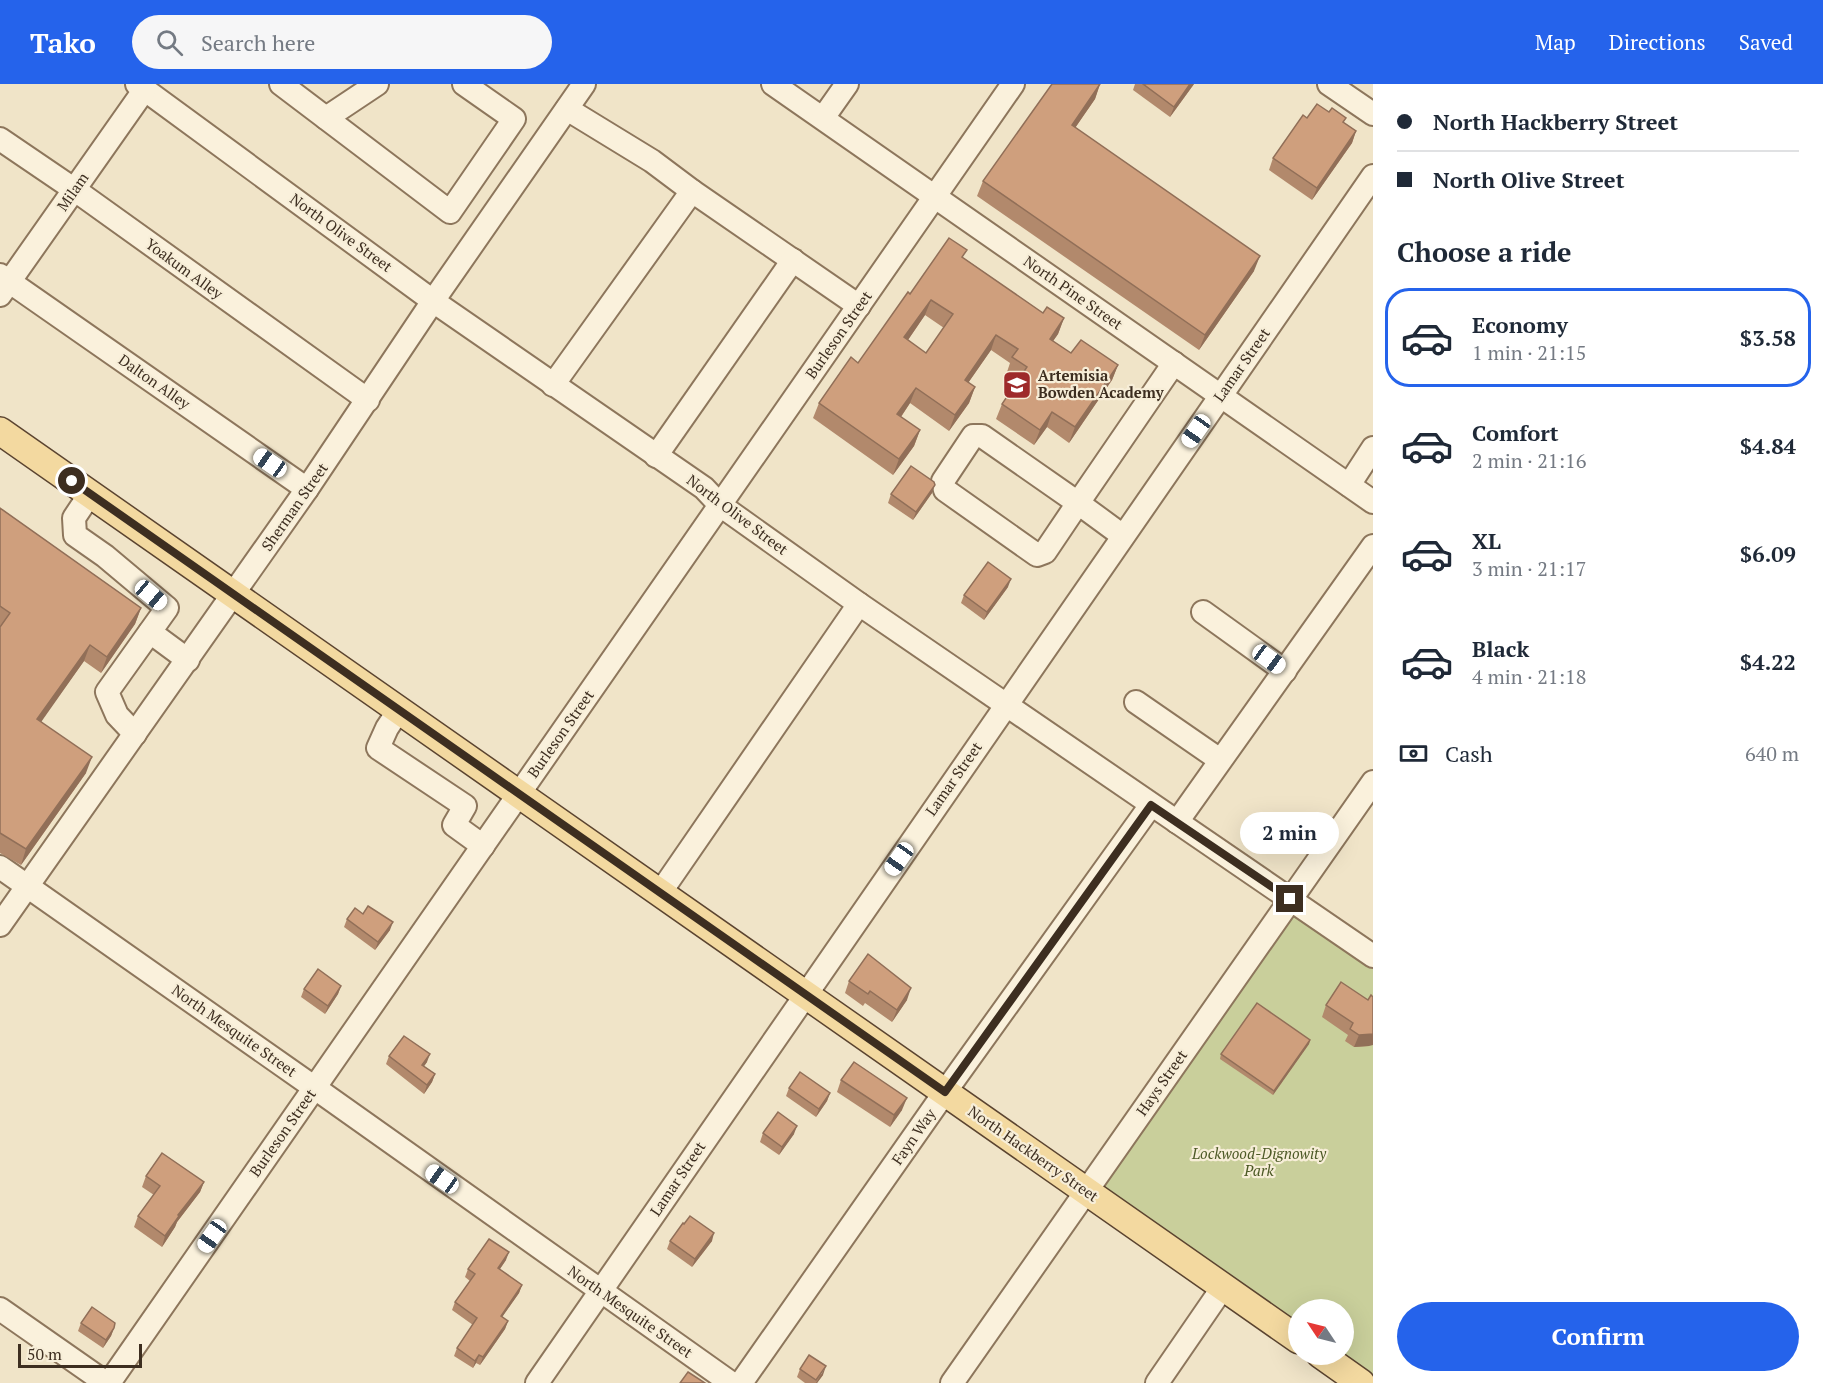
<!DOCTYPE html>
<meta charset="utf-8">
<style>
body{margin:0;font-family:"PT Serif",serif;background:#f6f6f7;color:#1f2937;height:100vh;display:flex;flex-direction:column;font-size:22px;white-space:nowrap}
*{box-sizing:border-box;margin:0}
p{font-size:20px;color:#747a83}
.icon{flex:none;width:33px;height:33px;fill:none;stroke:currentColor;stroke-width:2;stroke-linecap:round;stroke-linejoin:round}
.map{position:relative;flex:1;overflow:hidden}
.details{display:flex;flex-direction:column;background:#fff;width:450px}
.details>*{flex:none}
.guide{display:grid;align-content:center;height:132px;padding:0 24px;background:#fff}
.needle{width:39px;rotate:305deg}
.fabs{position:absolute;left:1288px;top:1215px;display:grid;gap:12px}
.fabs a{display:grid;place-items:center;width:66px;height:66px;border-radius:50%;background:#fff;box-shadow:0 6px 24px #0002;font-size:30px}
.scale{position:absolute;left:18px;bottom:15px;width:124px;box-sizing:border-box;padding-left:6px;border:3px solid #3d2e20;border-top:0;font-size:16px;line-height:21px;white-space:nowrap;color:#3d2e20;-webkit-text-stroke:4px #f7eed8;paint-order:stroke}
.end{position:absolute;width:27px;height:27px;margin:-14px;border:8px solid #3d2e20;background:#fff;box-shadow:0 0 0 3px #fff}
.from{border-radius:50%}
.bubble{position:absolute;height:42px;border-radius:21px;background:#fff;box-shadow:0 6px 24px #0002;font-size:20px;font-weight:800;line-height:42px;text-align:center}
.car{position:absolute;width:18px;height:36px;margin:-18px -9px;border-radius:8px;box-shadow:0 0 4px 2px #0007;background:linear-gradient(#fff 24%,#345 0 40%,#fff 0 76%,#345 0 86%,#fff 0)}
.guide b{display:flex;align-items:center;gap:21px;height:57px;font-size:22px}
.guide b+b{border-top:2px solid #e0e1e3}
.guide i{width:15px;height:15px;background:#1f2937}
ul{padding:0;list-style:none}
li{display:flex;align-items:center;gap:18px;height:99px;margin:0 12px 9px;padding:0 12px;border:3px solid transparent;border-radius:24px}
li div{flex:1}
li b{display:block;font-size:22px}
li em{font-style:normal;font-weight:800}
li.current{border-color:#2563eb}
li>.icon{width:54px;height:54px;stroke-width:1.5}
h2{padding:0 24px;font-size:27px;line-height:72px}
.pay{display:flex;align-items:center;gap:15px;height:66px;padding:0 24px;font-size:22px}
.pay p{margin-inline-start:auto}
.button{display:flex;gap:12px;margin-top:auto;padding:12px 24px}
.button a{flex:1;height:69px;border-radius:36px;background:#2563eb;color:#fff;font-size:24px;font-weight:800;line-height:69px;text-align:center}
header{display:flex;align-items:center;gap:36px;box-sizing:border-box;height:84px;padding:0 30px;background:#2563eb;color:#fff}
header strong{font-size:28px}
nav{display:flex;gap:33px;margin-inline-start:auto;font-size:21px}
.search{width:420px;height:54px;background:#f6f6f7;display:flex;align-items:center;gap:15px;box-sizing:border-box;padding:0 21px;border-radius:33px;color:#747a83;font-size:22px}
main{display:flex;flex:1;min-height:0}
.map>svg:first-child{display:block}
.green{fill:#c9cf9b}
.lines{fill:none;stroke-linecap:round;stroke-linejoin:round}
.minor-casing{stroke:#8d765c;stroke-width:26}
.major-casing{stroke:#5b4430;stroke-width:30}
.minor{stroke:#faf1dc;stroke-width:22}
.major{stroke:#f3d9a0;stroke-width:27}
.wall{fill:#b2896c;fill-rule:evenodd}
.shaded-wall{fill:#916f58}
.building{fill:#cf9f7d;stroke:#916f58;stroke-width:1.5;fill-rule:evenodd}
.route{stroke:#3d2e20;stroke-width:8}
.labels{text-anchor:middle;stroke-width:4.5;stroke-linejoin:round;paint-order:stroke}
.street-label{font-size:15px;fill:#3d2e20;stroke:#f7eed8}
.poi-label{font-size:15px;font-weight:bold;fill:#3d2e20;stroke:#f7eed8;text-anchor:start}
.park-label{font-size:15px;font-style:italic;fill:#4d5a26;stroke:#f7eed8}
</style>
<header>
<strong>Tako</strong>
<div class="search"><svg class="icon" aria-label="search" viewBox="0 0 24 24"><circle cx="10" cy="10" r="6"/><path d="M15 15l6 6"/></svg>Search here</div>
<nav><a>Map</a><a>Directions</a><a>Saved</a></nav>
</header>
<main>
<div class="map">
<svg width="1373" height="1299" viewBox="0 0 1373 1299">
<rect width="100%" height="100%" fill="#f0e4c8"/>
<polygon class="green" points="1297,832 1302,834 1373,883 1373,1299 1344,1270 1344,1226 1299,1226 1299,1247 1107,1110 1105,1103 1110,1094 1293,834"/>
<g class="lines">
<g class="minor-casing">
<g id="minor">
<polyline points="137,0 433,217 704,404 720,421 859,520 1373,872"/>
<polyline points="281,0 450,128 514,35 464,0"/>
<polyline points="773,0 1373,418"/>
<polyline points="1329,0 1373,30"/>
<polyline points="567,25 652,77 692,107"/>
<polyline points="326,34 377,0"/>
<polyline points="823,34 847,0"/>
<polyline points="0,55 75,106 368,316"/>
<polyline points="0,191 307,405"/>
<polyline points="0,211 145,5"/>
<polyline points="553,301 692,107 859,222"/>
<polygon points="973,352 982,352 1078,419 1045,468 1037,471 945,406 943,397"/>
<polyline points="656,372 793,176"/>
<polyline points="1349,401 1373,364"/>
<polyline points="90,410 74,434 75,451 105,472 167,524 107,608 117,631 135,650"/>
<polyline points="1123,452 1078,419 1174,279"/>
<polyline points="1203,528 1285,587"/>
<polyline points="150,548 188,576"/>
<polyline points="1136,618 1220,676"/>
<polyline points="399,626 387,644 378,664 465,722 454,741 483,762"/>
<polyline points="1177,738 1373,462"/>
<polyline points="0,783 315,1004 731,1299"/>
<polyline points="660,809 859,520"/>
<polyline points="0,841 307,405 433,217 584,0"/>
<polyline points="0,1225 106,1299"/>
<polyline points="109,1299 1013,0"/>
<polyline points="537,1299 1373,92"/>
<polyline points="741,1299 945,1008 1151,721"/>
<polyline points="952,1299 1373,698"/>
<polyline points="1157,1299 1223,1203"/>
</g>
</g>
<g class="major-casing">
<g id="major">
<polyline points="0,347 1299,1256"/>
<polyline points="1320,1270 1361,1299"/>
</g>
</g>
<use href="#minor" class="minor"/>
<use href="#major" class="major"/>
</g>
<g class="wall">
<polygon points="1100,0 1095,15 1075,44 1254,187 1199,266 977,112 983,97"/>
<polygon points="1135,0 1194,0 1170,33 1133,6"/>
<polygon points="1344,39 1356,47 1352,59 1312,116 1269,86 1273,74"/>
<path d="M964,174L1043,229L1064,234L1058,250L1053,257L1071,269L1118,281L1112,296L1069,359L1047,343L1034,361L996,335L1002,320L1018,296L1007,288L1010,279L991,266L968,299L975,303L969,319L949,347L910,319L901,333L920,346L914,362L893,391L813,334L819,319ZM925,231L944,244L926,269L908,256Z"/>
<polygon points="932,409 913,436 888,419 891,410"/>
<polygon points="0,424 141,524 135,540 101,589 84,577 41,637 86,689 21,781 0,769 0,543 1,542 0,542"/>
<polygon points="1008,503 984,536 961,519 964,511"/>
<polygon points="363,830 390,846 375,866 344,843 347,835"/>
<polygon points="849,897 907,916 892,938 865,919 863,922 845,909"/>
<polygon points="1341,898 1369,962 1354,963 1345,957 1348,951 1322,933 1326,921"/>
<polygon points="341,902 338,910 325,930 301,913 304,905"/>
<polygon points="1310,956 1309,960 1273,1011 1220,975 1221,970"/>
<polygon points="389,972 427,978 424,982 435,990 432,998 424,1010 386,980"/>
<polygon points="841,996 902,1026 890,1043 837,1008"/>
<polygon points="789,1004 830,1009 827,1017 816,1033 786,1012"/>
<polygon points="763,1049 794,1050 779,1071 760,1058"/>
<polygon points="146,1092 204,1098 200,1108 177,1138 175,1143 162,1163 134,1143 138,1132 154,1111 142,1103"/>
<polygon points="684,1140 712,1157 692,1183 667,1165 670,1157"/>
<polygon points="506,1176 500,1185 522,1201 519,1209 502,1233 508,1237 505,1245 480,1281 476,1279 473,1284 454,1272 457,1264 473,1241 452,1226 455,1218 470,1197 465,1193 468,1185"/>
<polygon points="81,1239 114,1244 111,1252 103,1264 78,1247"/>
<polygon points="800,1285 823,1291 817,1299 805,1299 797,1293"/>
</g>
<g class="shaded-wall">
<polygon points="1100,0 1095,15 1066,57 1072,41"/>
<polygon points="1190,0 1194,0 1170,33 1174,23"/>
<polygon points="1356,47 1352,59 1312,116 1317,104"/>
<polygon points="1260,172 1254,187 1199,266 1205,251"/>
<polygon points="931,216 925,231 899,269 904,253"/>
<polygon points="1064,234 1058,250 1044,270 1050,255"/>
<polygon points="996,251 991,266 959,312 965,296"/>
<polygon points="1118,281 1112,296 1069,359 1075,343"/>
<polygon points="975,303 969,319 949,347 955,331"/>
<polygon points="916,304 910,319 892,346 897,330"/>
<polygon points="1052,328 1047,343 1034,361 1040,346"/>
<polygon points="920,346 914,362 893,391 899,375"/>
<polygon points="935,401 932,409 913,436 916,428"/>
<polygon points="1011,495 1008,503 984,536 987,528"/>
<polygon points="141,524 135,540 101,589 107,573"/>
<polygon points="90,561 84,577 32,651 37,635"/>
<polygon points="92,673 86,689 21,781 26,765"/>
<polygon points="393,838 390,846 375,866 378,858"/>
<polygon points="341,902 338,910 325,930 328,922"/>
<polygon points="911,904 907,916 892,938 897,926"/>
<polygon points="1373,950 1373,961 1369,962 1354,963 1359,951"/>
<polygon points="1310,956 1309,960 1273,1011 1274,1007"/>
<polygon points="430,970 427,978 419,989 422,981"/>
<polygon points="435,990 432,998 424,1010 427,1001"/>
<polygon points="830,1009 827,1017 816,1033 819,1025"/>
<polygon points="907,1014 902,1026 890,1043 894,1031"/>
<polygon points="797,1042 794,1050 779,1071 782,1063"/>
<polygon points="204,1098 200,1108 177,1138 175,1143 162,1163 165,1152 178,1131"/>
<polygon points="714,1149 712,1157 692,1183 695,1175"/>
<polygon points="509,1168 506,1176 495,1192 498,1184"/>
<polygon points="522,1201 519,1209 498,1239 501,1232"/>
<polygon points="508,1237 505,1245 480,1281 483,1273"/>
<polygon points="114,1244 111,1252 103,1264 106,1256"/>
<polygon points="479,1271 476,1279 473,1284 475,1277"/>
<polygon points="826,1282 823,1291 817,1299 816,1299"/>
</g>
<g class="building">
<polygon points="1052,0 1100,0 1072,41 1260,172 1205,251 983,97"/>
<polygon points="1143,0 1190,0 1174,23"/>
<polygon points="1317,20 1329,28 1332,24 1346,34 1343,38 1356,47 1317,104 1273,74 1303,31 1307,34"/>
<path d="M949,154L967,166L962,173L1043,229L1047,223L1064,234L1050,255L1071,269L1081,256L1118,281L1075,343L1052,328L1040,346L1002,320L1027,283L1012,273L1018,265L996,251L965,296L975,303L955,331L916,304L897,330L920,346L899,375L819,319L851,273L858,279L908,208L910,210ZM931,216L953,230L926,269L904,253Z"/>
<polygon points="911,382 934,398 935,401 916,428 891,410"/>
<polygon points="0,424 141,524 107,573 90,561 37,635 92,673 26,765 0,749 0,543 10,529 0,522"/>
<polygon points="988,478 1011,495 987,528 964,511"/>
<polygon points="368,822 393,838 378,858 347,835 355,824 363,830"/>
<polygon points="868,870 911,904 897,926 870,907 868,910 849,897"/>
<polygon points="318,885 341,902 328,922 304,905"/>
<polygon points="1341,898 1368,916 1371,911 1373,913 1373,950 1359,951 1350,945 1353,939 1326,921"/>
<polygon points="1257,919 1310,956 1274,1007 1221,970"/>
<polygon points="404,952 430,970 422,981 435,990 427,1001 389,972"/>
<polygon points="854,978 907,1014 894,1031 841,996"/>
<polygon points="800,988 830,1009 819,1025 789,1004"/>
<polygon points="778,1028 797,1042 782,1063 763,1049"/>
<polygon points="162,1069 204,1098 178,1131 179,1132 165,1152 138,1132 160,1102 146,1092"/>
<polygon points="690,1132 714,1149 695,1175 670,1157 683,1139 684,1140"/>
<polygon points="489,1155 509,1168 498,1184 522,1201 501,1232 508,1237 483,1273 479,1271 475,1277 457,1264 477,1234 455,1218 475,1190 468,1185"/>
<polygon points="92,1223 115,1239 114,1244 106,1256 81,1239"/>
<polygon points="809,1271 826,1282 816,1296 800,1285"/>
<polygon points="688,1288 705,1299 680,1299"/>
</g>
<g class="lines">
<polyline class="route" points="72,397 945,1008 1151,721 1290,815"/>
</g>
<defs>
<g id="school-square" transform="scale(1.5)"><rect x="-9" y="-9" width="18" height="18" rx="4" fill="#9e2a2b" stroke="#f7eed8"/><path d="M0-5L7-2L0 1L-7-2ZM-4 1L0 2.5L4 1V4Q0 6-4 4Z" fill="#fff"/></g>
</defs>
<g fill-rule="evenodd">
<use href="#school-square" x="1017" y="301"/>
</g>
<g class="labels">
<g class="street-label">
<text transform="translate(73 108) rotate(-55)" y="5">Milam</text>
<text transform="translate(341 149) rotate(36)" y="5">North Olive Street</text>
<text transform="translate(184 185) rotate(36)" y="5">Yoakum Alley</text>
<text transform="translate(1073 209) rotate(35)" y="5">North Pine Street</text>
<text transform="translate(839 251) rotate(-55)" y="5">Burleson Street</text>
<text transform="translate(1242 281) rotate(-55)" y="5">Lamar Street</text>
<text transform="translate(154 298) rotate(35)" y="5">Dalton Alley</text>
<text transform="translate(295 423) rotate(-55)" y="5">Sherman Street</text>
<text transform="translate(737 431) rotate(37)" y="5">North Olive Street</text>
<text transform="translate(561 650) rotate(-55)" y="5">Burleson Street</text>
<text transform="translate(954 695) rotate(-55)" y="5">Lamar Street</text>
<text transform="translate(234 947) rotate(35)" y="5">North Mesquite Street</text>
<text transform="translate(1162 999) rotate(-55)" y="5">Hays Street</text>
<text transform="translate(283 1049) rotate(-55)" y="5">Burleson Street</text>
<text transform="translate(914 1053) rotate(-55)" y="5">Fayn Way</text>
<text transform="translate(1033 1070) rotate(35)" y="5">North Hackberry Street</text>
<text transform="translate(678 1095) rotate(-56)" y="5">Lamar Street</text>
<text transform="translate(630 1228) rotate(35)" y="5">North Mesquite Street</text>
</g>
<g class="poi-label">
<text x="1038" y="297">Artemisia<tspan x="1038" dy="17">Bowden Academy</tspan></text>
</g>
<g class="park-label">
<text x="1259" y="1075">Lockwood-Dignowity<tspan x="1259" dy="17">Park</tspan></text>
</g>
</g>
</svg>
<div class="fabs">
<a><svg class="needle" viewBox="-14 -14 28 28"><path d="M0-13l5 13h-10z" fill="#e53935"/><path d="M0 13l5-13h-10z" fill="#747a83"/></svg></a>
</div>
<div class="scale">50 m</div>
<i class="end from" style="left:72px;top:397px"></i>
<i class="end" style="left:1290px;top:815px"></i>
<div class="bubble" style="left:1240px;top:728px;width:99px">2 min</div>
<i class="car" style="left:1196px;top:347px;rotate:215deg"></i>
<i class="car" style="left:270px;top:379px;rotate:305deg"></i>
<i class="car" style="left:151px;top:511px;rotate:130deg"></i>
<i class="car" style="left:1269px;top:575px;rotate:126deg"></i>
<i class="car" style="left:899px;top:775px;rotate:215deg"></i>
<i class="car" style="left:442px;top:1095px;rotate:305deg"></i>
<i class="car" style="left:212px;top:1152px;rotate:215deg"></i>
</div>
<section class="details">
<div class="guide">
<b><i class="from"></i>North Hackberry Street</b>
<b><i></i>North Olive Street</b>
</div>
<h2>Choose a ride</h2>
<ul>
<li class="current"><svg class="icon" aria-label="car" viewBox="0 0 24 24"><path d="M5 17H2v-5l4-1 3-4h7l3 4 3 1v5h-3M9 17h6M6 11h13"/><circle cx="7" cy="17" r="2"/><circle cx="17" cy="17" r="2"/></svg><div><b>Economy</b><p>1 min · 21:15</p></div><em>$3.58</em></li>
<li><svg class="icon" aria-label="car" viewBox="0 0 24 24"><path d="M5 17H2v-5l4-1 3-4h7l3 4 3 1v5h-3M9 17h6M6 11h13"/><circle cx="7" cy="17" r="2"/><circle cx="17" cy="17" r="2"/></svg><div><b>Comfort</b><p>2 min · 21:16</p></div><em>$4.84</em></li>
<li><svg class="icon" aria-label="car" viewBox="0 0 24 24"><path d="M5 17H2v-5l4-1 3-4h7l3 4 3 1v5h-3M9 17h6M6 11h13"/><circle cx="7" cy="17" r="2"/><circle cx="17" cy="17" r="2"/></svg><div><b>XL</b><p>3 min · 21:17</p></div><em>$6.09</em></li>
<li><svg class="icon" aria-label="car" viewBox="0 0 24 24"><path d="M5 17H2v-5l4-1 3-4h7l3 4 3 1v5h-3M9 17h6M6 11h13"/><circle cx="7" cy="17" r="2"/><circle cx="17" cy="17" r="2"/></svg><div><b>Black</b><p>4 min · 21:18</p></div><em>$4.22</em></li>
</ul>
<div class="pay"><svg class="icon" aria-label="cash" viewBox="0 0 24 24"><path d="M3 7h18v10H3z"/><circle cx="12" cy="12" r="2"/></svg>Cash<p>640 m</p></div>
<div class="button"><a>Confirm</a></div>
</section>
</main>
